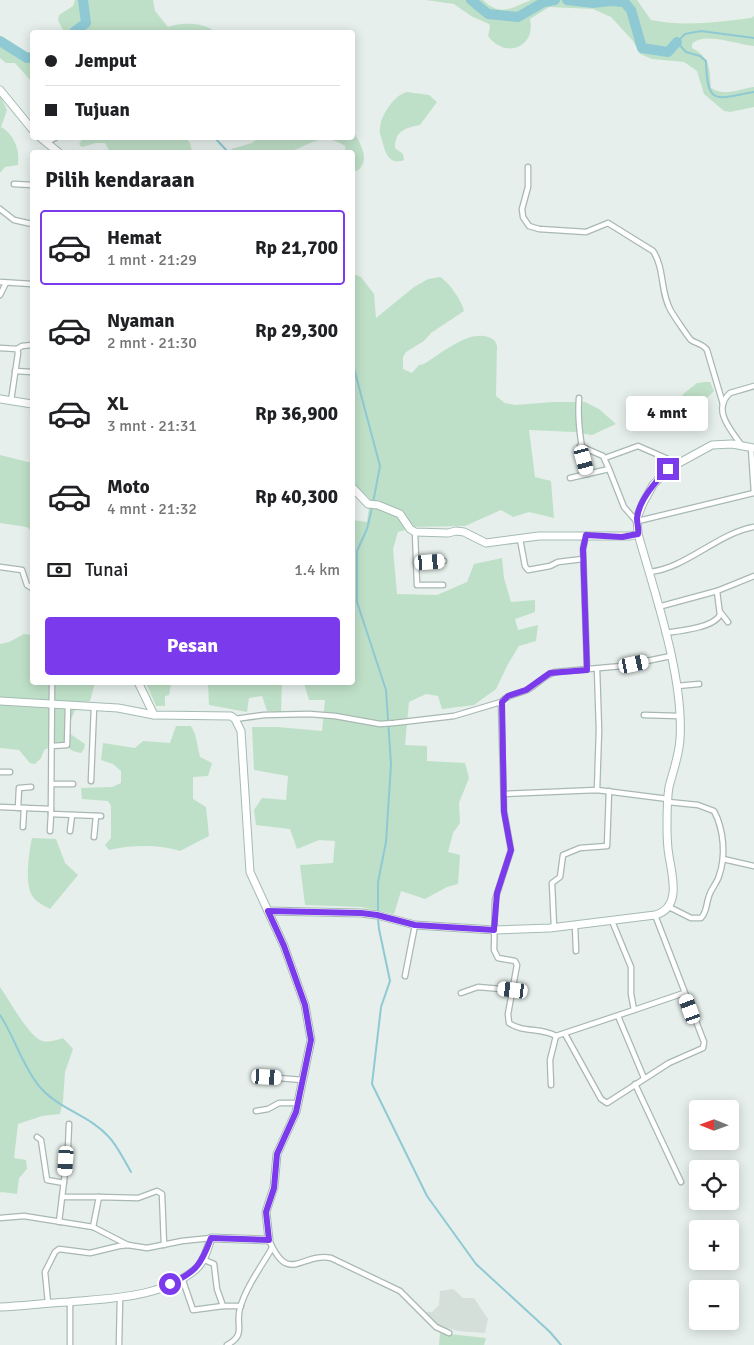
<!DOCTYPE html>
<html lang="id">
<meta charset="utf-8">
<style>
body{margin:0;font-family:Signika,sans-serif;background:#f2f2f2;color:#202124;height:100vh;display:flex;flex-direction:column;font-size:19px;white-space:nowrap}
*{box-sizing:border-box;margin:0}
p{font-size:16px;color:#757577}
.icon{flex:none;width:28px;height:28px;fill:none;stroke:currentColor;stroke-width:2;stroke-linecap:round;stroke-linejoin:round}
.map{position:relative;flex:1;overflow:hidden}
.details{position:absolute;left:30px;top:150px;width:325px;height:535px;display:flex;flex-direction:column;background:#fff;border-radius:5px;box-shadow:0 2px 12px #0003}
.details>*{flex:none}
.top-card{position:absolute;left:30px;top:30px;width:325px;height:110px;border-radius:5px;box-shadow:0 2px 12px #0003;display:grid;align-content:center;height:110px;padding:0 15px;background:#fff}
.needle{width:32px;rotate:271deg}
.buttons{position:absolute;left:689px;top:1100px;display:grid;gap:10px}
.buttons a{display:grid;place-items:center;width:50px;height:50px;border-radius:5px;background:#fff;box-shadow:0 2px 12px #0003;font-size:25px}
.end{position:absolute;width:22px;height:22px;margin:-11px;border:6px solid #7c3aed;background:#fff;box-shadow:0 0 0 2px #fff}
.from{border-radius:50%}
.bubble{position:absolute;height:35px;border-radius:5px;background:#fff;box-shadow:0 2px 12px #0003;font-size:16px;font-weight:700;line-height:35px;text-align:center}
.car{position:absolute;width:15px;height:30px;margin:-15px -8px;border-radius:6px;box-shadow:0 0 4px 1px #0007;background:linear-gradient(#fff 24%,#345 0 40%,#fff 0 76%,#345 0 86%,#fff 0)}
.top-card b{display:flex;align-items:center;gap:18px;height:48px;font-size:19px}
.top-card b+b{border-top:1px solid #e0e0e0}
.top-card i{width:12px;height:12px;background:#202124}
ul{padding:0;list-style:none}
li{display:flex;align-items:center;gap:15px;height:75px;margin:0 10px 8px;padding:0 5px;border:2px solid transparent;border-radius:5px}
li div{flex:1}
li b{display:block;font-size:19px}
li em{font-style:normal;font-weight:700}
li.current{border-color:#7c3aed}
li>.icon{width:45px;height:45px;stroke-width:1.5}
h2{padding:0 15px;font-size:22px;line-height:60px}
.pay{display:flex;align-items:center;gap:12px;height:55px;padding:0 15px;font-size:19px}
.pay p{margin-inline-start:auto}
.action{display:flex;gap:10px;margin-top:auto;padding:10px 15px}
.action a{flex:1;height:58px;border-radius:5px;background:#7c3aed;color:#fff;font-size:20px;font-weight:700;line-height:58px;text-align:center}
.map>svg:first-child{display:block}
.built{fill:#d4dfda}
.green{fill:#bfe0c8}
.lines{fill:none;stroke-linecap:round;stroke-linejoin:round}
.stream{stroke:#8ec9d4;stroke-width:2}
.river{stroke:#8ec9d4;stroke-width:10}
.street-casing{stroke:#a8b8b2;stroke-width:7}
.secondary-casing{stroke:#a4bbb3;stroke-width:9}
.street{stroke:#fff;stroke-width:4.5}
.secondary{stroke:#fff;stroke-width:7}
.route{stroke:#7c3aed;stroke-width:6}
</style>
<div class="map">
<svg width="754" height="1345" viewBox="0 0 754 1345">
<rect width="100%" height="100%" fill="#e6efeb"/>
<polygon class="built" points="453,1289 463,1298 474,1298 488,1319 485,1333 458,1331 437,1325 424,1314 425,1312 432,1312 439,1305 440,1291"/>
<g class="green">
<path d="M75,0H153L155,11L168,27C182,22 204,22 215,32H64L58,20L59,15L73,6Z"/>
<path d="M426,0H483C500,17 512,8 531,0H637L651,20C684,27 717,22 751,18L754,16V46C738,45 704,31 692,44V48C710,57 710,70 711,88C726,97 738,89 754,87V107L730,112L724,111L704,94L697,71L684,62L652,59L640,54L633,41L611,17L593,9L549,7L530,19C536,48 505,59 488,36L490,27L489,24L471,16L454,4Z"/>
<polygon points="0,45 24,59 32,60 32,82 15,63 6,63 0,58"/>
<path d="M407,92L429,95L437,102L420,125C406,128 395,130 395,148L403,154L404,160C389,166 385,152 382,140C381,137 379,131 380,128C381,115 394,95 407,92Z"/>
<path d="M0,96L7,110L1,127C15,135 20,151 18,165L5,167L0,173Z"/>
<path d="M353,130C359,142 372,160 357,171L353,170L352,152H346L345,146C318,129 309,149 285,152H232L231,149L252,143L258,138H352Z"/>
<polygon points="83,138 186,138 190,143 192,152 110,152 105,143 96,143 82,147 79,144"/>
<path d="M353,274L361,277L374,294L376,318L414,287L428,279L440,277C449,282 462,301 464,311L431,333L424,341L406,352L403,357V369L412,373L419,365L424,364C442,353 475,324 495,341L497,346L496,396L505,403L515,405L553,402H585L599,409L616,424L592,435L574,432L529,430L535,477L551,481L554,518L529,512L513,517L501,510L465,526L415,527L398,532L393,549L397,594L437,595L467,582L474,564L502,558L504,578L511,602L535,600V612L515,619L518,630L538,625L536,641L519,646L508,664L496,689L474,705L442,709L438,696L426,694L409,702L405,745L427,746V761L465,763L469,778L459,803L460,823L453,833L448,852L460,855L458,884L447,887L425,899L401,891L394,914L361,907L305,905L300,865L333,863L335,841L319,840L297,849L290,829L256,825L254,810L262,798L286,800L288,776L254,770L252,727H278L322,731L325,700H309L304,683L352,682L353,520L367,522L370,499L353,484Z"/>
<polygon points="705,382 710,382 714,391 708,397 692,403 682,395 697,383"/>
<polygon points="0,455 32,463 32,531 27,527 0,523"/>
<path d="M24,634L32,635V682L95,683L90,701C74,704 70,719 69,733L85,744L84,749L81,753C61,750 70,735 44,750L41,758L35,764L30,763L19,750L0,748V644L9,642Z"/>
<polygon points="146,683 171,683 169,695 165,696 165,706 156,706"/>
<polygon points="208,683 282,683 281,712 267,711 262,696 249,698 247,712 209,705"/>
<path d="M176,726H191L195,734L200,757L212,763L208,776L193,777V799L206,807L209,836L180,851C159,844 131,845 109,850L105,845L111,838V806L108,801L82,799L81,788L112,787L121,783V771L113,764L101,760L103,743L135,748L143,741L170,743Z"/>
<path d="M32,838L56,839L65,863L78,875L50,909C45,906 36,902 33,897C24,885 29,852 32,838Z"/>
<path d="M0,987C10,1001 26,1032 40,1040C47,1044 56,1040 63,1038L73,1049L65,1072L63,1101L60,1114L42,1116L18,1124L14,1158L26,1160L27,1169L19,1178L17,1194L1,1192L0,1193Z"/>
<polygon points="440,1333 486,1338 484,1345 439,1345"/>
</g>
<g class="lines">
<g class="stream">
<path d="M754,38L701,31L685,34L677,42L686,52L700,56L706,61C707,108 717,98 754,92"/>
<polyline points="215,138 228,152"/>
<polyline points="352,361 380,466 373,503"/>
<polyline points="372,508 367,529 357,551 357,602 386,690 391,764 386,842 378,882 378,914"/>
<polyline points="378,919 379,929 390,981 381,1007 372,1084 427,1196 476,1264 550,1332 561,1345"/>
<path d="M0,1015C15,1038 22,1065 39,1086C58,1109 89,1115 108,1136C117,1145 124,1160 131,1172"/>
</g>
<g class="river">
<polyline points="471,0 488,14 518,17 544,2 555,0"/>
<polyline points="567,0 593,3 610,1 624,2 631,10 642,48 668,52 677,42"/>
<polyline points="74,32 86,23 83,0"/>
<polyline points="0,41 27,58 32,57"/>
</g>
<g class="street-casing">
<g id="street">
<polyline points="47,142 55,138"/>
<path d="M528,167V187L522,209L523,217L529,226L539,229L586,232L608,223L653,251C665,269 660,293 671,311C674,316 688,337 691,340C697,344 703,344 707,350L723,404"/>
<polyline points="14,184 32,185"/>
<polyline points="0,209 14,220 32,224"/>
<polyline points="0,282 32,284"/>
<polyline points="0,295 6,283"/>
<polyline points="0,348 17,349 18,353 11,401"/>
<polyline points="17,349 22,346 32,345"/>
<polyline points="15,371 32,372"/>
<path d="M579,398C577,425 581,448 588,474"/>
<polyline points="580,446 603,456 609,469"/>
<path d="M742,446C732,431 711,410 730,393L754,386"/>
<polyline points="751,448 754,493"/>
<polyline points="605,458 638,446 677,463"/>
<polyline points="570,478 609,469 624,507 638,523"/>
<polyline points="638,521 754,493"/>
<polyline points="415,532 417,585 443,585"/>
<polyline points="586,535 583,549 587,669"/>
<polyline points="520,539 525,566 528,570 550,566 558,562 583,559"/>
<polyline points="416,563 444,561"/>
<polyline points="0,567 22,570 27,585 32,588"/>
<path d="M649,572C685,569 718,533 754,527"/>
<polyline points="658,607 717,591"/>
<polyline points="720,612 728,622"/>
<path d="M665,633C679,631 713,628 720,615L717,591L754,576"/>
<polyline points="677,686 699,684"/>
<polyline points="644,715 679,716"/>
<polyline points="235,719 264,715 309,714 335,716 380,724 394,723 454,716 501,702"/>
<polyline points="52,746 67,745 68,706"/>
<polyline points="0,772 10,772"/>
<polyline points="91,781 94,707"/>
<polyline points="52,784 73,784"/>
<polyline points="597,790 599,730 597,669"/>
<polyline points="504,794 597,790 668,799"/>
<path d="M668,802L698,805L714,811C724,830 726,856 719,876C717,883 711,889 709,896C706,904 707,912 701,918H691L669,907"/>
<polyline points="0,807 51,809 52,682"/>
<polyline points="18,808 19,788 31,787"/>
<polyline points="51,809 51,814 101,816"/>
<polyline points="23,827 24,808"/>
<polyline points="50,831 51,814"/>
<polyline points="70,831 72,815"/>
<polyline points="94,837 96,816"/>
<polyline points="723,859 754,866"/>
<path d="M612,921L631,967V994L634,1010L556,1036C541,1027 523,1033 509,1023L508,1014L517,965L515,961L498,958L494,950L495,900L511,850L504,811L501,702C508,694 518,694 527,690C537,685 544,675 555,672L622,666L671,656"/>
<polyline points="575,925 576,951"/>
<polyline points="554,927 552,883 560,877 563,855 580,848 607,846 609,791"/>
<polyline points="405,976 415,925"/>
<polyline points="461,993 478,987 513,990"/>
<polyline points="634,1010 684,993"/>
<polyline points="618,1016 644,1078"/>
<polyline points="565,1034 601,1099 607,1103 669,1063 703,1048 704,1042 655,915"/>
<polyline points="267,1077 302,1080"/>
<polyline points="635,1084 681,1182"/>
<polyline points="551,1085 550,1060 556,1036"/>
<polyline points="256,1111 268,1109 279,1103 298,1103"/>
<polyline points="37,1137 41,1140 47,1180 64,1183"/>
<polyline points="62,1197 99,1197"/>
<polyline points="0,1218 24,1216 93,1227 128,1245"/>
<polyline points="59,1222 68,1148 69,1124"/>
<polyline points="93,1227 99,1197 138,1198 157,1191 162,1194 164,1245"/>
<path d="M269,1240C289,1286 301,1252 331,1258L400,1291L436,1327L449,1333"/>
<polyline points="202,1259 214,1264 217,1289 223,1306 241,1306"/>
<polyline points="182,1278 193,1310 223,1306"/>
<polyline points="70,1301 70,1345"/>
<polyline points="48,1303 45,1272 55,1252 59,1249 90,1253 119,1246 128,1245 147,1248 182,1241 211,1238"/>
<polyline points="119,1345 120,1298"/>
<path d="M227,1345C247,1334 235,1326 240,1308C246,1287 261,1267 272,1248"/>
</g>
</g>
<g class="secondary-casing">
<g id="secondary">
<polyline points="0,90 32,129"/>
<polyline points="41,138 58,152"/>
<polyline points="0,399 32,404"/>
<polyline points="352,487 368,504 378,505 400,514 410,529 415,532 448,533 456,531 464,532 486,543 539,536 630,536 638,534 637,518 643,503 653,485 668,469 712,445 732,444 754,448"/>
<polyline points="0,701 118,708 154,715"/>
<path d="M268,911L361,913L377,915L415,925L494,930L550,928L655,915C682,908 672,875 669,856C667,845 667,835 667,825C667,813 667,799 669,787C673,771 679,756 680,739C684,677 655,594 638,534"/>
<path d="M0,1307C23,1306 46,1303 69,1302C111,1298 162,1298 196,1269C204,1262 208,1248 211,1238L269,1240L266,1212L274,1187L277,1154L296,1112L311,1040L305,1005L284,946L250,872L241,731L235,719L231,716L154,715L138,682"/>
</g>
</g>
<use href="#street" class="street"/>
<use href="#secondary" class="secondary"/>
</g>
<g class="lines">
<path class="route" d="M170,1284C196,1272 201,1265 211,1238L269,1240L266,1212L274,1188L277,1154L296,1112L311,1040L305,1005L284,946L268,911L361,913L377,915L415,925L494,930L497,893L511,850L504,812L502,702L508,696L526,690L550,673L587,670L583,549L586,535L622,537L638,534C639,528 637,524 637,518C639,500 656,481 668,469"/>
</g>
</svg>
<div class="buttons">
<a><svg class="needle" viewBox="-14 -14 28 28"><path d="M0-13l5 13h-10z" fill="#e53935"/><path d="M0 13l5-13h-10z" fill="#757577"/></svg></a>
<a><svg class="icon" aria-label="locate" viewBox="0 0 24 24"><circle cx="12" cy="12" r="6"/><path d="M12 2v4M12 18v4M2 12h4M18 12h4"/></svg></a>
<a>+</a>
<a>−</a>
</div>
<i class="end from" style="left:170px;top:1284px"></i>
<i class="end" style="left:668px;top:469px"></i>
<div class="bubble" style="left:626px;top:396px;width:82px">4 mnt</div>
<i class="car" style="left:584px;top:460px;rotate:165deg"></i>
<i class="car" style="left:430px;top:562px;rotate:86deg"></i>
<i class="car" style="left:634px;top:664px;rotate:78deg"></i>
<i class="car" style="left:513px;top:990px;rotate:277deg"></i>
<i class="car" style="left:690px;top:1009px;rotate:340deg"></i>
<i class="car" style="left:267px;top:1077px;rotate:93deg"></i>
<i class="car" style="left:66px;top:1161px;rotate:184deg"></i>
<div class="top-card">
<b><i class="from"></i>Jemput</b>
<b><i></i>Tujuan</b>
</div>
<section class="details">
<h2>Pilih kendaraan</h2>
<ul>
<li class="current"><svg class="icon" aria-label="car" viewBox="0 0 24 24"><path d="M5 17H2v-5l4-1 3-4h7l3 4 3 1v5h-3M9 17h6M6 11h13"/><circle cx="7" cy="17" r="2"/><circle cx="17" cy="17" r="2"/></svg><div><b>Hemat</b><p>1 mnt · 21:29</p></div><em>Rp 21,700</em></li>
<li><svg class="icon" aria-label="car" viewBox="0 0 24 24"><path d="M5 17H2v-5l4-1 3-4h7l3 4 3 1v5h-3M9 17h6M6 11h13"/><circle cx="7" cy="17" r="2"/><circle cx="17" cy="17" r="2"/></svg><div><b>Nyaman</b><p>2 mnt · 21:30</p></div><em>Rp 29,300</em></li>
<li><svg class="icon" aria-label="car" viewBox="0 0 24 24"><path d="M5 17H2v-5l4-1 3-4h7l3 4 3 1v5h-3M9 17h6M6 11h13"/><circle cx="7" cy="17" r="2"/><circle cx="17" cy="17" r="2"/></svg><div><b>XL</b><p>3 mnt · 21:31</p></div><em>Rp 36,900</em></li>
<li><svg class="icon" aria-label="car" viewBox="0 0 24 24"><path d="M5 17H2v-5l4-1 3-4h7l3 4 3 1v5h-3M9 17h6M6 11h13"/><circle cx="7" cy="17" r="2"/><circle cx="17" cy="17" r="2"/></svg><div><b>Moto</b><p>4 mnt · 21:32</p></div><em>Rp 40,300</em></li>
</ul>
<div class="pay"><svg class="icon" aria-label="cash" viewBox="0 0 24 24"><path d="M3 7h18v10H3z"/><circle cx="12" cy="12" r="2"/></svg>Tunai<p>1.4 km</p></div>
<div class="action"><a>Pesan</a></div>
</section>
</div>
